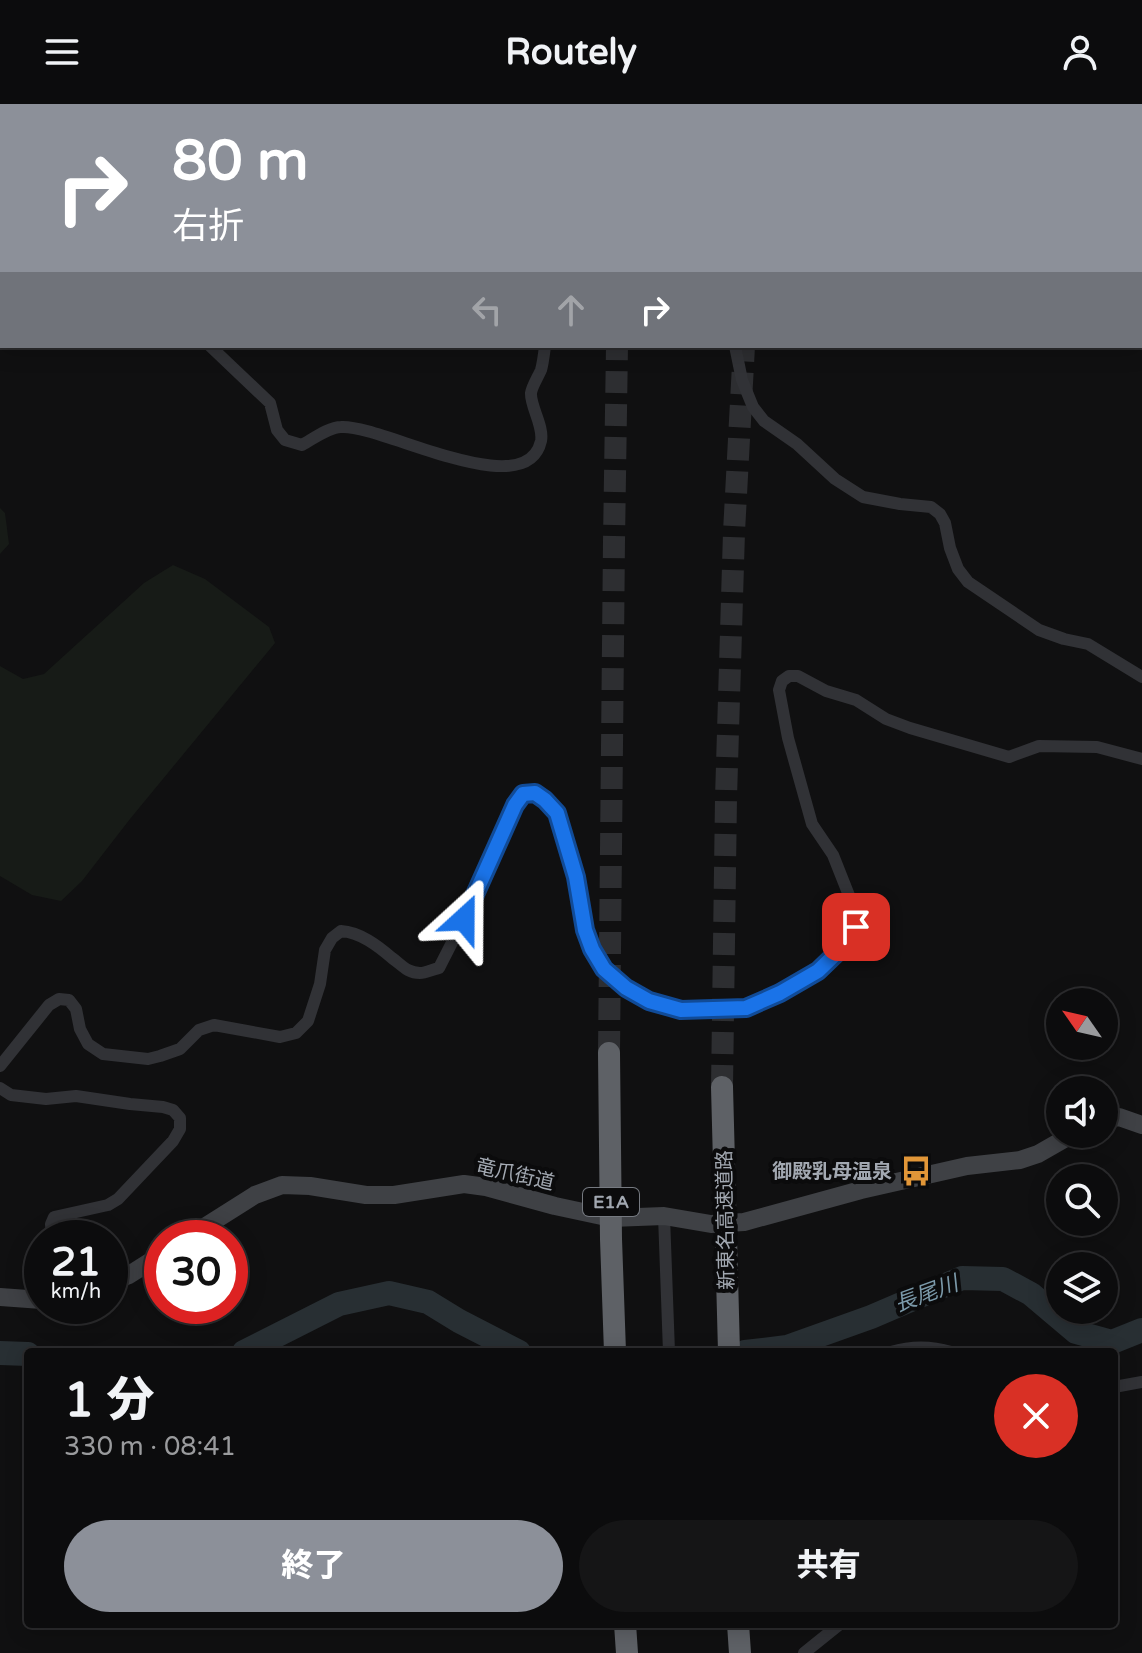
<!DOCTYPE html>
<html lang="ja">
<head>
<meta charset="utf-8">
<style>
	body { margin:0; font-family:"Varela Round","Noto Sans JP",sans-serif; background:#151516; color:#f1f3f6; height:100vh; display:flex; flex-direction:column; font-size:30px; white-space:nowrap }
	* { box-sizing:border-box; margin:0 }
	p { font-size:26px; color:#9a9b9d }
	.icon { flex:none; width:44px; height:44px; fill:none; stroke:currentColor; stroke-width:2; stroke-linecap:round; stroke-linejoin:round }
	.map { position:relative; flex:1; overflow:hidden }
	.panel { position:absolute; left:24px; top:1244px; width:1094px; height:280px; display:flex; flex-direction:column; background:#0c0c0d; border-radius:8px; box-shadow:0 4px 20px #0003,0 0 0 2px #2c2c2e }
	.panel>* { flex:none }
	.hud { position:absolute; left:0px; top:0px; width:1142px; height:244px; box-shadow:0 4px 20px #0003,0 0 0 2px #2c2c2e; background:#8c9099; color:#fff; overflow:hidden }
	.needle { width:52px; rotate:304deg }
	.tools { position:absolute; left:1046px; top:884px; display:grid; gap:16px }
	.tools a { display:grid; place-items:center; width:72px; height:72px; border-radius:50%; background:#0c0c0d; box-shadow:0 4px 20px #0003,0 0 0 2px #2c2c2e; font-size:40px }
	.speed { position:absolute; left:24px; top:1116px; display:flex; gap:16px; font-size:40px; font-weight:700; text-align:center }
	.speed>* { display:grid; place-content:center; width:104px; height:104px; border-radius:50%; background:#0c0c0d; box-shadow:0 4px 20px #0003,0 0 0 2px #2c2c2e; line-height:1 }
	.speed small { font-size:20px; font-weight:400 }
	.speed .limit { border:12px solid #d22; background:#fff; color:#111 }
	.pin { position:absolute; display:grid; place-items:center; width:68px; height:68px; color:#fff; margin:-34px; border-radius:16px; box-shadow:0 4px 12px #0006 }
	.me { position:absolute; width:88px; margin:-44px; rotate:24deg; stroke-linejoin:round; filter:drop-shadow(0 0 6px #0008) }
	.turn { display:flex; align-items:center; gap:28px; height:168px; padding:0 40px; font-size:36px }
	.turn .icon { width:104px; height:104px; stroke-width:2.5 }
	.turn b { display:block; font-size:56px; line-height:68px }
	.lanes { display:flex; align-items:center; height:76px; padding:0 40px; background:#0003; justify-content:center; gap:40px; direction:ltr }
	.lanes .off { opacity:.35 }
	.round { display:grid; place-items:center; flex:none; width:84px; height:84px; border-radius:42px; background:#151516 }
	.summary { display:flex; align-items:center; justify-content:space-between; height:136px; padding:0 40px }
	h1 { font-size:48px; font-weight:800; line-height:60px }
	.button { display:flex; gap:16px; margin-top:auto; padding:16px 40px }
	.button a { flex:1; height:92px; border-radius:48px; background:#8c9099; color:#fff; font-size:32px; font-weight:800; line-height:92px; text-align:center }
	.button a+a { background:#151516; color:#f1f3f6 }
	header { display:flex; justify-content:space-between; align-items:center; height:104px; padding:0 40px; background:#0c0c0d; font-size:36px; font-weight:800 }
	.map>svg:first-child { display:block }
	.green { fill:#171b17 }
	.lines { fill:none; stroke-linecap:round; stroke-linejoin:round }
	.river { stroke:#282f33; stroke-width:24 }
	.motorway-tunnel { stroke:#2d2e31; stroke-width:22; stroke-dasharray:22 11; stroke-linecap:butt }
	.minor { stroke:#313236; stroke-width:12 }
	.secondary { stroke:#3f4145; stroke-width:18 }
	.motorway { stroke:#5e6166; stroke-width:22 }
	.motorway-bridge { stroke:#5e6166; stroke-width:22 }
	.route-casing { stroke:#114b97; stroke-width:20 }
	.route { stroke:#1a73e8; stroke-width:14 }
	.labels { text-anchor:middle; stroke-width:8; stroke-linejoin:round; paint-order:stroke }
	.shield { fill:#0b0b0c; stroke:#757980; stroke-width:2 }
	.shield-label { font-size:18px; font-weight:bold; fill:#a2a8b1 }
	.poi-label { font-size:20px; font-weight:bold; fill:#a2a8b1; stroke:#0b0b0c; text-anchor:end }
	.street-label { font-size:20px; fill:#a2a8b1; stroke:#0b0b0c }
	.water-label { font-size:22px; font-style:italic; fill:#7b99a9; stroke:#0b0b0c }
</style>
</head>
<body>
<header><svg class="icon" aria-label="menu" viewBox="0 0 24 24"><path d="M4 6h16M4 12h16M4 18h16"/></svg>Routely<svg class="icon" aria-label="person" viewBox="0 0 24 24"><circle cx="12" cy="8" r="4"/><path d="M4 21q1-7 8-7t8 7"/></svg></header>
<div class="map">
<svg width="1142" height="1549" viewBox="0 0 1142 1549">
	<rect width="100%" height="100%" fill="#101011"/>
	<path class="green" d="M543,0H765V2H544Z
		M994,0H1142V33L1140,34V2H994Z
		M0,404L5,409L9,440L0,450Z
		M173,461L205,475L269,523L275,539L130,715L82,777L61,797L32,791L0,772V562L23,575L44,570L144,479Z"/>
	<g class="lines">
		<path class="river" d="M244,1248L339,1200L389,1189L428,1198L459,1217L519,1248
			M745,1248L787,1243L871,1213L962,1174L1003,1175L1031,1190L1076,1228L1112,1238L1142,1226
			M0,1249L28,1250"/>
		<path class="motorway-tunnel" d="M631,2V0
			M761,2V0
			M609,949L614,437L617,242
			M722,983L726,694L734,428L744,242"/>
		<path class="minor" d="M355,0L356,2
			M210,242L270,299L277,326L285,336L302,341C313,335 329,323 341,323C381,320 526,402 541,337C544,322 530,302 531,289C532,282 538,273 541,266C543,259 544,250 545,242
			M735,242L742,276L753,303L764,317L797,340L835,375L863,393L900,400L931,403L940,410L945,419L950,444L958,465L968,478L1039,526L1064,535L1088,540L1142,573
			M0,962L49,901L59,895L69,896L76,905L80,925L88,940L103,950L148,955L160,952L180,945L199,926L214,921L280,933L296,929L308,917L320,880L325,846L332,834L341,827C360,828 378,842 392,854C402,861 407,869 420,869C426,869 433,865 439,864L464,815L515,701L523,690L535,689L545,696L557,709L576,773L585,826L592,845L604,865L626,884L649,897L681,906L746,904L780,889L818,867L846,840L856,823L852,799L833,751L812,720L788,634L779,586L782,577L789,572H798L826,587L856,596L886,615L910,624L1009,653L1039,642L1097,643L1142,655
			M0,984L11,991L46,995L76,992L130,1000L163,1003L173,1006L180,1014V1025L173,1037L118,1095L108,1101L54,1113L51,1120L52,1134
			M664,1112L669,1248
			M891,1248C911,1242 931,1242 951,1248
			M1114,1283L1142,1278
			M804,1549L840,1520"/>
		<path class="secondary" d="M1104,1015L1119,1013L1142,1021
			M187,1134L255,1091L282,1081L310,1082L366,1091H394L464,1080L486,1083L555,1102L611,1114L664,1112L711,1120L744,1118L861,1086L967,1062L1020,1056L1038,1050L1073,1030
			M110,1178L129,1171L162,1150
			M0,1193L42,1196"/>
		<path class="motorway" d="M625,1520L627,1549
			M738,1520L740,1549"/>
		<path class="motorway-bridge" d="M609,949L611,1135L615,1248
			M722,983L729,1248"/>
	</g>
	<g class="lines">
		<g class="route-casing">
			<path id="route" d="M464,815L515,701L523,690L535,689L545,696L557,709L576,773L585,826L592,845L604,865L626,884L649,897L681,906L746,904L780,889L818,867L846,840L856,823"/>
		</g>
		<use href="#route" class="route"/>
	</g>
	<defs>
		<g id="bus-bare" transform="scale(2.4)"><path d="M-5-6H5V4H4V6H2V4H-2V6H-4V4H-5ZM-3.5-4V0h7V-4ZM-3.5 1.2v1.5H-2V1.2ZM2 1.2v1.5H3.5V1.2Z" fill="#e19638" stroke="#0b0b0c" stroke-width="2.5" paint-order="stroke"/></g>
	</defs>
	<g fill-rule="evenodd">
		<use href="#bus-bare" x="916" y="1067"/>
	</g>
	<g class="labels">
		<rect class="shield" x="583" y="1084" width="56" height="28" rx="6"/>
		<g class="shield-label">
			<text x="611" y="1104">E1A</text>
		</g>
		<g class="poi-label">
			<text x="892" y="1074">御殿乳母温泉</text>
		</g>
		<g class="street-label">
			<text transform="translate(515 1070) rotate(13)" y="7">竜爪街道</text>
			<text transform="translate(725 1116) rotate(-91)" y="7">新東名高速道路</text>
		</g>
		<g class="water-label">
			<text transform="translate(926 1189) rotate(-20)" y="8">長尾川</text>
		</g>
	</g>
</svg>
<div class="tools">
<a><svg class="needle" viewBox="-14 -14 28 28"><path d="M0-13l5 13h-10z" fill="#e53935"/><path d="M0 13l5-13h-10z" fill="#9a9b9d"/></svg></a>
<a><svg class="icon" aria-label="sound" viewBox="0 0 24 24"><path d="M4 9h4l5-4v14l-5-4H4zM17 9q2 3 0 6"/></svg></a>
<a><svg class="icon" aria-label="search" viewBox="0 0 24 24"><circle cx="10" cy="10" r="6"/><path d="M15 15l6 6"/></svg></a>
<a><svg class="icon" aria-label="layers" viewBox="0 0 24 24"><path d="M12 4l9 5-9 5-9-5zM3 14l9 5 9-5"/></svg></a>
</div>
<div class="speed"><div>21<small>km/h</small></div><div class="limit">30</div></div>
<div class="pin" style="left:856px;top:823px;background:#d93025"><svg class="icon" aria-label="arrive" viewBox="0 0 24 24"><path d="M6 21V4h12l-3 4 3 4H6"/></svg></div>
<svg class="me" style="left:464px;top:815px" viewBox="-20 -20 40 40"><path d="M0-17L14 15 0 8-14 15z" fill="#1a73e8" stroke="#fff" stroke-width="4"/></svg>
<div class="hud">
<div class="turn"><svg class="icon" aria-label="right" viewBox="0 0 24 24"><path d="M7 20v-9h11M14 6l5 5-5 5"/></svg><div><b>80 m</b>右折</div></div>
<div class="lanes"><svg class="icon off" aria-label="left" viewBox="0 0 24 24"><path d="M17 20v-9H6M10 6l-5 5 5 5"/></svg><svg class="icon off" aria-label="ahead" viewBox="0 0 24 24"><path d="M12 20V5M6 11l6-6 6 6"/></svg><svg class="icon" aria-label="right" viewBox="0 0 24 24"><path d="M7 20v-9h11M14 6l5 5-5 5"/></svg></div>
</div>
<section class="panel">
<div class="summary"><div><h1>1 分</h1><p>330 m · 08:41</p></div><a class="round" style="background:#d93025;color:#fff"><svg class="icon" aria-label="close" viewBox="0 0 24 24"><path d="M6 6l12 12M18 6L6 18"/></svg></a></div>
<div class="button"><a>終了</a><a>共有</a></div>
</section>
</div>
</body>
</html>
